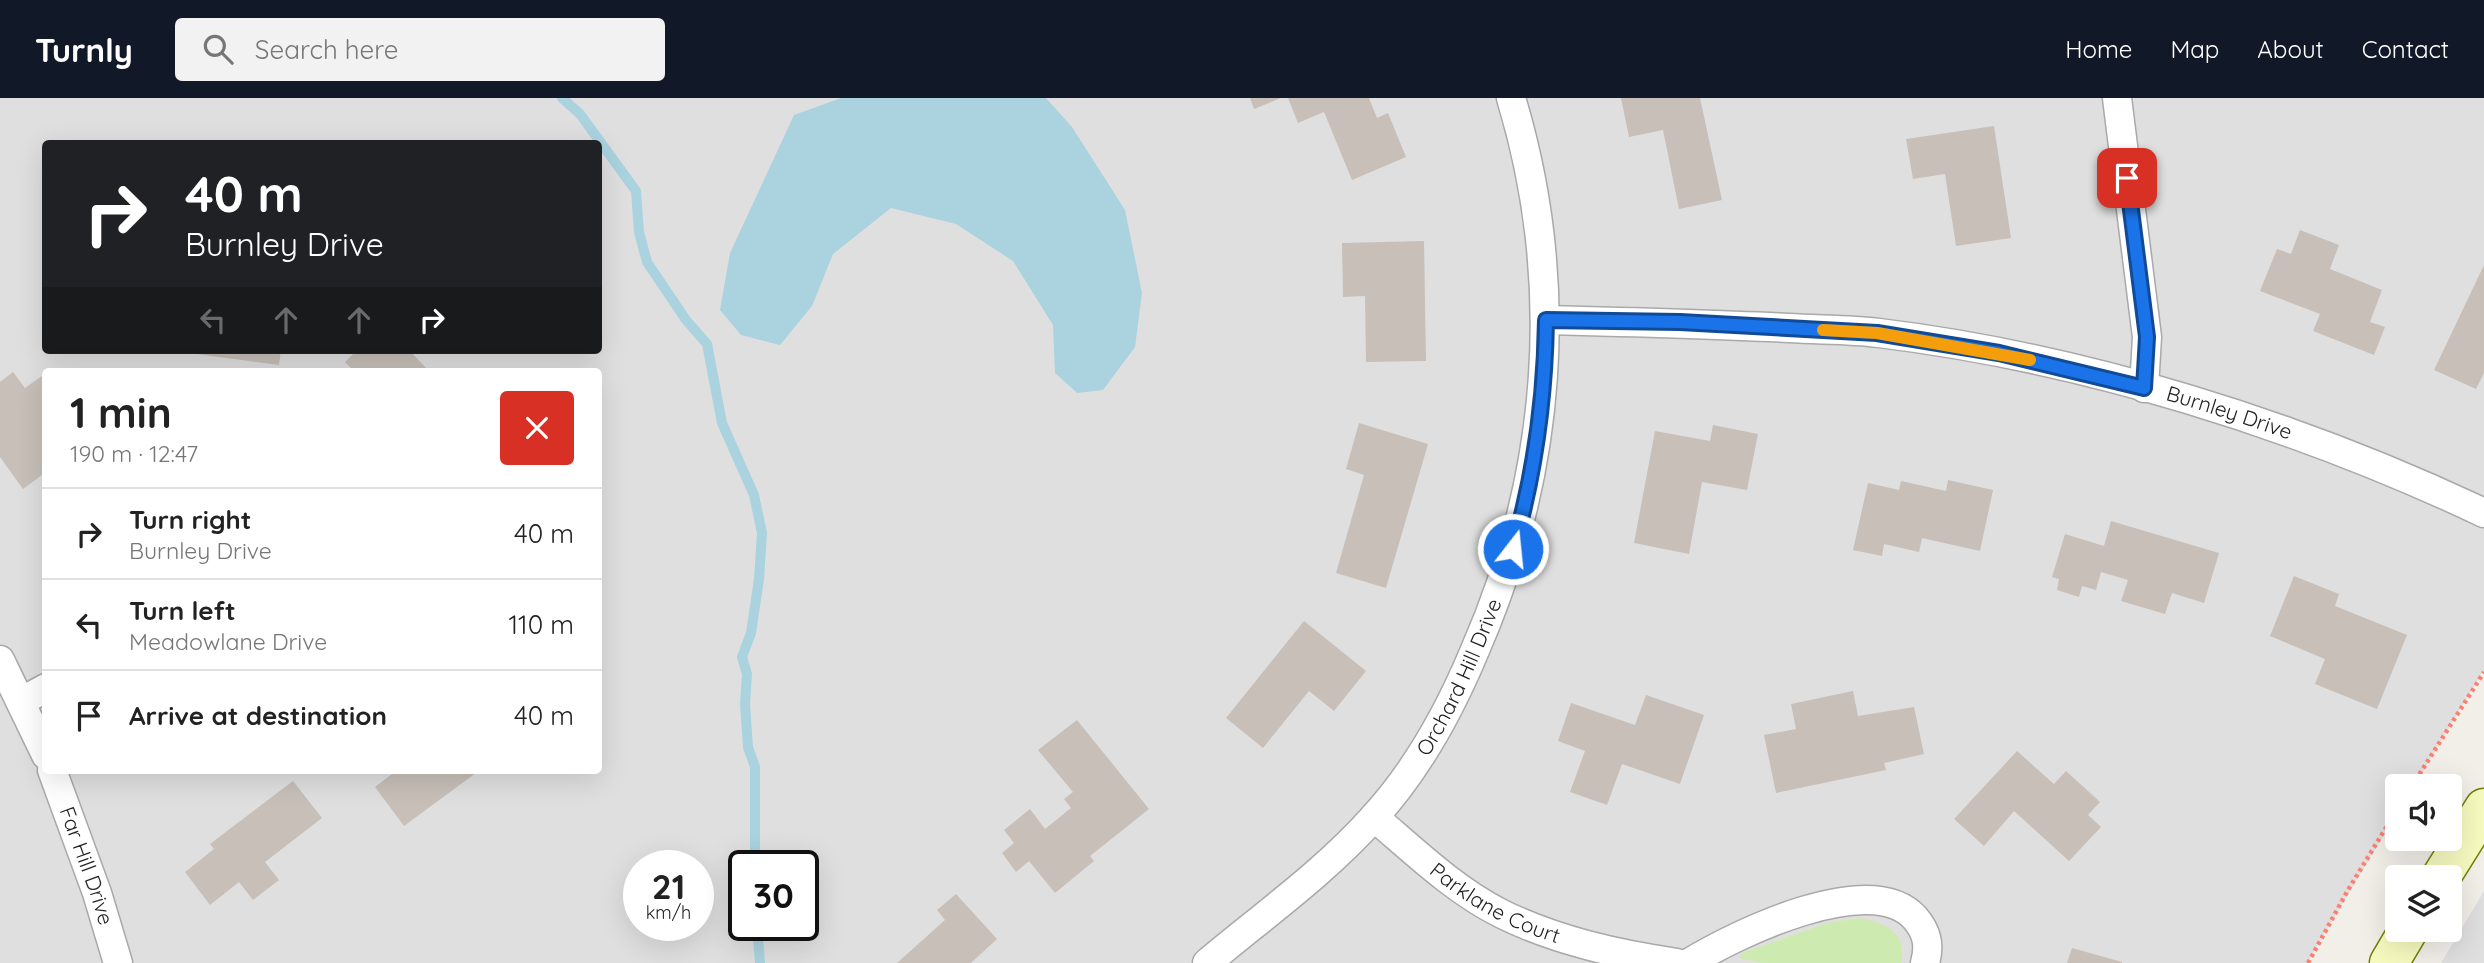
<!DOCTYPE html>
<html lang="en">
<head>
<meta charset="utf-8">
<style>
	body { margin:0; font-family:Quicksand,sans-serif; background:#f2f2f2; color:#222; height:100vh; display:flex; flex-direction:column; font-size:26px; white-space:nowrap }
	* { box-sizing:border-box; margin:0 }
	p { font-size:23px; color:#767676 }
	.icon { flex:none; width:38px; height:38px; fill:none; stroke:currentColor; stroke-width:2; stroke-linecap:round; stroke-linejoin:round }
	.map { position:relative; flex:1; overflow:hidden }
	.sheet { position:absolute; left:42px; top:270px; width:560px; height:406px; display:flex; flex-direction:column; background:#fff; border-radius:7px; box-shadow:0 7px 28px #0002 }
	.sheet>* { flex:none }
	.guide { position:absolute; left:42px; top:42px; width:560px; height:214px; border-radius:7px; box-shadow:0 7px 28px #0002; background:#202124; color:#fff; overflow:hidden }
	.controls { position:absolute; left:2385px; top:676px; display:grid; gap:14px }
	.controls a { display:grid; place-items:center; width:77px; height:77px; border-radius:7px; background:#fff; box-shadow:0 7px 28px #0002; font-size:35px }
	.speed { position:absolute; left:623px; top:752px; display:flex; gap:14px; font-size:35px; font-weight:700; text-align:center }
	.speed>* { display:grid; place-content:center; width:91px; height:91px; border-radius:50%; background:#fff; box-shadow:0 7px 28px #0002; line-height:1 }
	.speed small { font-size:18px; font-weight:400 }
	.speed .limit { border:4px solid #111; border-radius:10px; background:#fff; color:#111 }
	.pin { position:absolute; display:grid; place-items:center; width:60px; height:60px; color:#fff; margin:-30px; border-radius:14px; box-shadow:0 4px 10px #0006 }
	.me { position:absolute; width:77px; margin:-38px; rotate:16deg; stroke-linejoin:round; filter:drop-shadow(0 0 5px #0008) }
	.turn { display:flex; align-items:center; gap:24px; height:147px; padding:0 28px; font-size:32px }
	.turn .icon { width:91px; height:91px; stroke-width:2.5 }
	.turn b { display:block; font-size:49px; line-height:60px }
	.lanes { display:flex; align-items:center; height:66px; padding:0 28px; background:#0003; justify-content:center; gap:35px; direction:ltr }
	.lanes .off { opacity:.35 }
	.round { display:grid; place-items:center; flex:none; width:74px; height:74px; border-radius:7px; background:#f2f2f2 }
	.overview { display:flex; align-items:center; justify-content:space-between; height:119px; padding:0 28px }
	h1 { font-size:42px; font-weight:700; line-height:52px }
	ul { padding:0; list-style:none }
	li { display:flex; align-items:center; gap:21px; height:91px; padding:0 28px; border-top:2px solid #e0e0e0 }
	li div { flex:1 }
	li b { display:block; font-size:26px }
	li em { font-style:normal }
	header { display:flex; align-items:center; gap:42px; box-sizing:border-box; height:98px; padding:0 35px; background:#111827; color:#fff }
	header strong { font-size:33px }
	nav { display:flex; gap:38px; margin-inline-start:auto; font-size:24px }
	.search { width:490px; height:63px; background:#f2f2f2; display:flex; align-items:center; gap:18px; box-sizing:border-box; padding:0 24px; border-radius:7px; color:#767676; font-size:26px }
	.map>svg:first-child { display:block }
	.residential { fill:#e0dfdf; fill-rule:evenodd }
	.grass { fill:#cdebb0 }
	.water { fill:#aad3df }
	.lines { fill:none; stroke-linecap:round; stroke-linejoin:round }
	.stream { stroke:#aad3df; stroke-width:10 }
	.building { fill:#c7bfb8 }
	.street-casing { stroke:#a9a9a9; stroke-width:31 }
	.secondary-casing { stroke:#707d05; stroke-width:41 }
	.path { stroke:#fa8072; stroke-width:4.5; stroke-dasharray:3.5 3.5; stroke-linecap:butt }
	.street { stroke:#fff; stroke-width:28 }
	.secondary { stroke:#f7fabf; stroke-width:38 }
	.route-casing { stroke:#114b97; stroke-width:18 }
	.route { stroke:#1a73e8; stroke-width:12 }
	.slow { stroke:#f59e0b; stroke-width:12 }
	.labels { text-anchor:middle; stroke-width:7; stroke-linejoin:round; paint-order:stroke }
	.street-label { font-size:21px; fill:#222; stroke:#fff }
</style>
</head>
<body>
<header>
<strong>Turnly</strong>
<div class="search"><svg class="icon" aria-label="search" viewBox="0 0 24 24"><circle cx="10" cy="10" r="6"/><path d="M15 15l6 6"/></svg>Search here</div>
<nav><a>Home</a><a>Map</a><a>About</a><a>Contact</a></nav>
</header>
<div class="map">
<svg width="2484" height="865" viewBox="0 0 2484 865">
	<rect width="100%" height="100%" fill="#f2efe9"/>
	<path class="residential" d="M0,0H2484V572L2414,688H2398L2397,715L2307,865H0ZM46,46H598V252H46ZM46,273H598V672H46ZM639,768H698V828H639ZM744,768H803V828H744Z
		M2484,793V865H2441Z"/>
	<path class="grass" d="M1858,820C1883,823 1909,835 1901,865H1761L1739,860L1742,855L1827,825Z"/>
	<path class="water" d="M841,0H1046L1072,29L1125,112L1142,195L1135,249L1103,292L1077,295L1055,275L1053,227L1013,163L956,126L891,110L833,156L812,208L780,247L741,237L720,212L730,155L794,17Z"/>
	<g class="lines">
		<path class="stream" d="M562,0L580,16L636,93L639,134L647,164L686,222L707,246L722,325L754,397L762,435L759,481L751,535L742,559L747,576L745,606L748,649L755,669V768
			M757,828L760,865"/>
	</g>
	<path class="building" d="M1250,0H1281L1254,11Z
		M1288,0H1369L1377,20L1388,15L1406,59L1352,82L1324,14L1298,25Z
		M1621,0H1700L1722,102L1679,111L1663,32L1629,39Z
		M1994,28L2011,140L1956,148L1945,76L1913,81L1906,41Z
		M2300,132L2339,147L2330,171L2382,192L2370,224L2385,229L2374,257L2313,233L2320,216L2260,193L2277,151L2291,156Z
		M1424,143L1426,263L1366,264L1365,198L1343,199L1342,145Z
		M2484,167V275L2476,291L2434,272Z
		M167,252H281L279,267Z
		M357,252H409L429,273H354L345,264Z
		M13,274L25,290L46,275V374L23,391L0,359V284Z
		M1359,325L1428,346L1386,490L1336,475L1364,377L1346,371Z
		M1713,327L1758,336L1747,392L1702,384L1689,456L1634,445L1655,333L1710,343Z
		M1948,382L1993,392L1980,453L1922,440L1919,454L1884,446L1882,458L1853,452L1868,385L1899,392L1901,383L1946,393Z
		M2111,423L2219,455L2204,505L2172,495L2165,516L2121,503L2128,482L2101,474L2096,492L2082,488L2079,499L2057,492L2059,481L2052,479L2065,436L2104,448Z
		M2294,478L2339,496L2335,508L2407,537L2377,611L2315,586L2325,561L2270,538Z
		M1304,523L1366,573L1334,613L1309,593L1263,650L1226,620Z
		M1853,593L1858,618L1914,609L1924,656L1884,665L1886,672L1776,695L1764,637L1796,631L1791,606Z
		M1646,597L1704,617L1680,686L1622,666L1607,707L1570,694L1585,653L1558,643L1571,605L1635,627Z
		M1077,622L1149,711L1090,758L1094,763L1055,795L1029,763L1016,774L1002,755L1014,745L1004,732L1030,711L1045,731L1071,710L1064,701L1073,694L1038,652Z
		M2017,653L2054,686L2066,673L2100,704L2088,717L2101,729L2069,763L2014,713L1984,748L1954,721Z
		M397,672H480L404,728L375,689Z
		M293,683L322,720L265,764L279,782L253,802L239,784L210,807L185,774L214,751L210,746Z
		M956,796L997,841L971,865H897L945,822L937,812Z
		M2072,850L2122,864V865H2067Z"/>
	<g class="lines">
		<g class="street-casing">
			<g id="street">
				<path d="M2117,0L2147,239L2144,290"/>
				<path id="s1" d="M1546,222C1627,224 1708,226 1789,230C1819,232 1849,231 1879,235C2084,260 2298,327 2484,415"/>
				<path d="M0,562L46,657"/>
				<path d="M22,603L46,590"/>
				<path id="s2" d="M52,672L97,795L118,865"/>
				<path id="s3" d="M1374,719C1414,753 1454,792 1502,816C1557,843 1617,856 1677,865"/>
				<path id="s4" d="M1207,865C1263,818 1325,774 1374,719C1418,671 1450,612 1475,552C1552,376 1567,185 1511,0"/>
				<path d="M1689,865C1734,837 1871,770 1915,820C1927,834 1930,847 1925,865"/>
			</g>
		</g>
		<g class="secondary-casing">
			<path id="secondary" d="M2441,779L2484,710
				M2389,865L2409,831"/>
		</g>
		<path class="path" d="M2412,688L2484,574
			M2308,865L2348,792L2398,710"/>
		<use href="#street" class="street"/>
		<use href="#secondary" class="secondary"/>
	</g>
	<g class="lines">
		<g class="route-casing">
			<path id="route" d="M1513,451C1535,375 1545,301 1546,222L1680,224L1877,235L1999,255L2144,290L2147,239L2127,80"/>
		</g>
		<use href="#route" class="route"/>
		<path class="slow" d="M1823,232L1877,235L2030,262"/>
	</g>
	<g class="labels">
		<g class="street-label">
			<text dy="7" stroke="none"><textPath href="#s1" startOffset="693">Burnley Drive</textPath></text>
			<text dy="7" stroke="none"><textPath href="#s4" startOffset="387">Orchard Hill Drive</textPath></text>
			<text dy="7" stroke="none"><textPath href="#s2" startOffset="102">Far Hill Drive</textPath></text>
			<text dy="7" stroke="none"><textPath href="#s3" startOffset="150">Parklane Court</textPath></text>
		</g>
	</g>
</svg>
<div class="controls">
<a><svg class="icon" aria-label="sound" viewBox="0 0 24 24"><path d="M4 9h4l5-4v14l-5-4H4zM17 9q2 3 0 6"/></svg></a>
<a><svg class="icon" aria-label="layers" viewBox="0 0 24 24"><path d="M12 4l9 5-9 5-9-5zM3 14l9 5 9-5"/></svg></a>
</div>
<div class="speed"><div>21<small>km/h</small></div><div class="limit">30</div></div>
<div class="pin" style="left:2127px;top:80px;background:#d93025"><svg class="icon" aria-label="arrive" viewBox="0 0 24 24"><path d="M6 21V4h12l-3 4 3 4H6"/></svg></div>
<svg class="me" style="left:1513px;top:451px" viewBox="-20 -20 40 40"><circle r="17" fill="#1a73e8" stroke="#fff" stroke-width="3"/><path d="M0-11L8 9 0 5-8 9z" fill="#fff"/></svg>
<div class="guide">
<div class="turn"><svg class="icon" aria-label="right" viewBox="0 0 24 24"><path d="M7 20v-9h11M14 6l5 5-5 5"/></svg><div><b>40 m</b>Burnley Drive</div></div>
<div class="lanes"><svg class="icon off" aria-label="left" viewBox="0 0 24 24"><path d="M17 20v-9H6M10 6l-5 5 5 5"/></svg><svg class="icon off" aria-label="ahead" viewBox="0 0 24 24"><path d="M12 20V5M6 11l6-6 6 6"/></svg><svg class="icon off" aria-label="ahead" viewBox="0 0 24 24"><path d="M12 20V5M6 11l6-6 6 6"/></svg><svg class="icon" aria-label="right" viewBox="0 0 24 24"><path d="M7 20v-9h11M14 6l5 5-5 5"/></svg></div>
</div>
<section class="sheet">
<div class="overview"><div><h1>1 min</h1><p>190 m · 12:47</p></div><a class="round" style="background:#d93025;color:#fff"><svg class="icon" aria-label="close" viewBox="0 0 24 24"><path d="M6 6l12 12M18 6L6 18"/></svg></a></div>
<ul>
<li><svg class="icon" aria-label="right" viewBox="0 0 24 24"><path d="M7 20v-9h11M14 6l5 5-5 5"/></svg><div><b>Turn right</b><p>Burnley Drive</p></div><em>40 m</em></li>
<li><svg class="icon" aria-label="left" viewBox="0 0 24 24"><path d="M17 20v-9H6M10 6l-5 5 5 5"/></svg><div><b>Turn left</b><p>Meadowlane Drive</p></div><em>110 m</em></li>
<li><svg class="icon" aria-label="arrive" viewBox="0 0 24 24"><path d="M6 21V4h12l-3 4 3 4H6"/></svg><div><b>Arrive at destination</b></div><em>40 m</em></li>
</ul>
</section>
</div>
</body>
</html>
